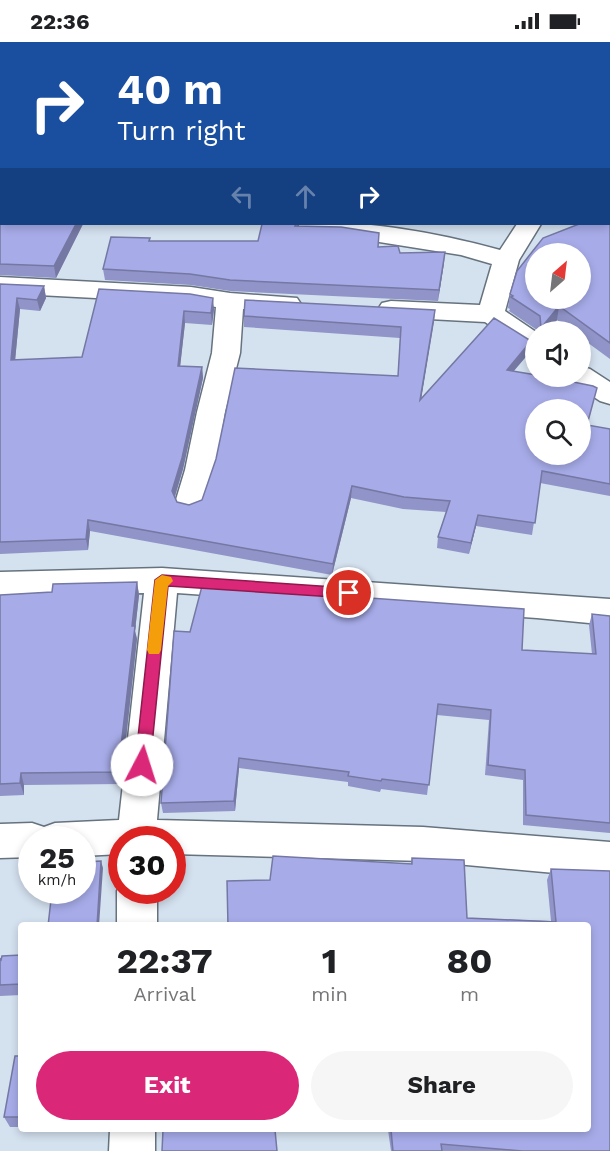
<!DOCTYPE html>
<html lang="en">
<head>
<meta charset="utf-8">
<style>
	body { margin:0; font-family:"Work Sans",sans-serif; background:#f6f6f6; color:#202124; height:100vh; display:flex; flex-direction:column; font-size:22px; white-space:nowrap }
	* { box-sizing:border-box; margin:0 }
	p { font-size:20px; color:#757577 }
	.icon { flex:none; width:33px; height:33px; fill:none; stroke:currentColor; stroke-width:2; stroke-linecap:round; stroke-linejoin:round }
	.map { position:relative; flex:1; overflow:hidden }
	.side { position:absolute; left:18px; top:880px; width:573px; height:210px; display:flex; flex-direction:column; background:#fff; border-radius:6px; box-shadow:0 3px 9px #0003 }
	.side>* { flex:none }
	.banner { position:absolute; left:0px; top:0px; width:610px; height:183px; box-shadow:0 3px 9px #0003; background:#1a4fa0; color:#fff; overflow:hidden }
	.needle { width:39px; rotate:28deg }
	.buttons { position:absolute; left:525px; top:201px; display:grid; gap:12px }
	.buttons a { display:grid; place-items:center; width:66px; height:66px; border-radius:50%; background:#fff; box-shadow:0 3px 9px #0003; font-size:30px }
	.speed { position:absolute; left:18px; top:784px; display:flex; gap:12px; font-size:30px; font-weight:700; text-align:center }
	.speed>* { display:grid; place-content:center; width:78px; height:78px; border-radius:50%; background:#fff; box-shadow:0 3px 9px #0003; line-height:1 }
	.speed small { font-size:15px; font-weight:400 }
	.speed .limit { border:9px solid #d22; background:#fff; color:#111 }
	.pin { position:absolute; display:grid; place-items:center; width:51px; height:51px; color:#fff; margin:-26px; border:3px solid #fff; border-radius:50%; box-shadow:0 2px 6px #0007 }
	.me { position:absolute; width:66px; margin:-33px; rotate:5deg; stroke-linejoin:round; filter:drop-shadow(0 0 4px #0008) }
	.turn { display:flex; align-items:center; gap:21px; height:126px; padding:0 18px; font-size:27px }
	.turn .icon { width:78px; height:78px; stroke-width:2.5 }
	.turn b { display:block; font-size:42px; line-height:51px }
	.lanes { display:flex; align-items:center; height:57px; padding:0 18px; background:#0003; justify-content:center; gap:30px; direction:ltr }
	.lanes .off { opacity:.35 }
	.eta { display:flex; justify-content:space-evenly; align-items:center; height:102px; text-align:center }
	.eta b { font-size:36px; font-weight:700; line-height:42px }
	.button { display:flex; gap:12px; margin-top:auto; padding:12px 18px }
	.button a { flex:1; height:69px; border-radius:36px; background:#db2777; color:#fff; font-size:24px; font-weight:700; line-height:69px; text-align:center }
	.button a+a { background:#f6f6f6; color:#202124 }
	.status { display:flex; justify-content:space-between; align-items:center; height:42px; padding:0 30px; background:#fff; direction:ltr }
	.status svg { height:16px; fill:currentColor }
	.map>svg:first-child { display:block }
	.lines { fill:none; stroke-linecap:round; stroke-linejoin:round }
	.street-casing { stroke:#66727e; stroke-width:3 }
	.street { fill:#fff; fill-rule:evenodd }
	.wall { fill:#9094c8 }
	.shaded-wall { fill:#7578a3 }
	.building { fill:#a7ace9; stroke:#7578a3; stroke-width:1.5; fill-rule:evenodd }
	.route { fill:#db2777; stroke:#8e194d; stroke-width:1.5 }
	.slow { fill:#f59e0b }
</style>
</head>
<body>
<div class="status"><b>22:36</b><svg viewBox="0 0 49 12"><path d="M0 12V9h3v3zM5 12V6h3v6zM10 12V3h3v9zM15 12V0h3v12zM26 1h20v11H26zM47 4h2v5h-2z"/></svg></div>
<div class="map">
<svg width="610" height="1109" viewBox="0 0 610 1109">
	<rect width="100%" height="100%" fill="#d4e1ef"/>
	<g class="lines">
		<g class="street-casing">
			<path id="street" d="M96,0H117L95,2Z
				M375,0H397L398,2H376Z
				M2,128V144H0V129Z
				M298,182C355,175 444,192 500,208L517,182H541L519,218L505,269L536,290V310L526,308L485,280L391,275L382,273L378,267L382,261L391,259L480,263L492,222L461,213L310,189L301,187Z
				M0,235L191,245L230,251L297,256L301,262L297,268L288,270L243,267L240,311L225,370L215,428L201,469L190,472L179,469L175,461L185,428L197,370L212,311L216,265L191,261L0,251Z
				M580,324L590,327L610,340V362L600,359L570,339L567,334H580Z
				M162,526L610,557V583L537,576L177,551L157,778L423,785L610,800V836L423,819L172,812V798H122V812L82,814V798H32V815L0,816V782L32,781L44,785L55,781L119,778L144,551L0,554V530Z
				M122,839V849H157V884H117V849Z
				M110,1088H155V1109H109Z"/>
		</g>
		<use href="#street" class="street"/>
	</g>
	<path class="wall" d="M0,0H81L80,2H2V89H0Z
		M556,0H610V83H609V2H559Z
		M0,150L2,182H83L56,236L0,233Z
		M610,169V317L580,295V290H572L557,278L547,290H537V288L509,269L510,267L508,266L510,252Z
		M262,182H297V184L400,211L444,221L438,259L230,249L191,243L105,238L103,227L150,199H258Z
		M0,242L44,244L46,256L40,269L20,267L15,318L82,315L99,247L214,267L212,283L185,281L180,324L202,325L203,336L183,427L175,455L177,460L189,463L202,458L398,334L400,296L244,285V274L435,268L421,357L529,311L514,329L594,358L587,383L610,387V454L540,441L532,493L476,484L469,512L437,506L438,495L446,470L403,467L351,456L332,533L90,489L88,508L0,512Z
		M137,540L139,553L135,589L137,597L121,742L24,743V753L0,754V553L52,550Z
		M592,572L610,574V791L523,783V738L485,733L489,678L437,673L427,753L381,747L380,750L348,744V740L239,726L235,769L163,771L161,761L174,589L592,612L589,583Z
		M273,814L411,822L412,816L464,818L467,876L551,879L547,838L551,827L610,829V1109H391L388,1088H588V884H228L227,839L270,838Z
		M21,913V953L0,954V917Z
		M21,1014V1085H10L4,1075Z"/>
	<path class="shaded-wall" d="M72,0H81L80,2H71Z
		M76,182H83L56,236L54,224Z
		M445,210L444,221L438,259L439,248Z
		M44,244L46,256L40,269L37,258Z
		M17,256L20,267L14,330L11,318Z
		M213,256L214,267L212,283L211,271Z
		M559,264L557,278L547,290H540L541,286Z
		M435,268L434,280L419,370L420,358Z
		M184,269L185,281L179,335L178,324Z
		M531,299L529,311L505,339L507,328Z
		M202,325L203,336L183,427L173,460L172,449Z
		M352,444L351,456L332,533L333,522Z
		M478,473L476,484L469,512L471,501Z
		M88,478L90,489L88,508L86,497Z
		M137,540L139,553L135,589L137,597L121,742L118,730Z
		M239,716V726L235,769L234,759Z
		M21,731L24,743V753L20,741Z
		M101,819L103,826L99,884H97Z"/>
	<path class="building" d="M0,0H72L71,2H2V79H0Z
		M581,0H610V69L609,68V2H584Z
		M1,144L2,182H76L54,224L0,222V150Z
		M610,169V301L559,264L541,286L540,274L511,255L513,254L510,252L517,229L543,196L579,182H609V170ZM536,212H580V256H536Z
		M262,182H296L295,184L341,185L379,191L378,205L398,204L400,211L445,210L439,248L230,238L190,232L103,227L111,195L150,196L149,199H258Z
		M0,242L44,244L37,258L17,256L11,318L82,315L99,247L190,252L213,256L211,271L184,269L178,324L202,325L182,416L172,449L177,460L189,463L202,458L216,417L235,326L398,334L401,285L244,274L245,258L435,268L420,358L494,276L531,299L507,328L536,333V334H544L593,344L597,346L587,383L610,387V442L542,429L535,481L478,473L471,501L438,495L450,459L404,455L352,444L333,522L88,478L86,497L0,500ZM536,368H580V412H536Z
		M137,540L132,584H135L118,730L21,731L20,741L0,742V553L52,550L53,542Z
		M202,544L524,567L522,608L596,612L592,572L610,574V781L526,773L525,728L488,723L491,668L438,662L429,743L382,737L381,739L348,734L349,730L239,716L234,759L161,761L174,589L190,590Z
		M273,814L412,822V816L464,818L467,876L556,880L551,827L610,829V1109H522L441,1102L442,1109H393L391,1088H588V884H228L227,839L270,838Z
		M101,819L97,884H48L52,849H82V820Z
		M21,913V942L0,943V917L1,918L2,914Z
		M15,1014H21V1075H4Z
		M163,1088H275L277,1109H162Z"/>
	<path class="route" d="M162,533L349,546L356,551L349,556L168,544L150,723L148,727L142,729L137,727L135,723L155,538Z"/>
	<path class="slow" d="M162,533L171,535L173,539L168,544L161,608L159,612H149L147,608L155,538Z"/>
</svg>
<div class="buttons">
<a><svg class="needle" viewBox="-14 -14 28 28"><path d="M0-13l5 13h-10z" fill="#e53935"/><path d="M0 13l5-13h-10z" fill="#757577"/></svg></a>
<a><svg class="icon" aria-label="sound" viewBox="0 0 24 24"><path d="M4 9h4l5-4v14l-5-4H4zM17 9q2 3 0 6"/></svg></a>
<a><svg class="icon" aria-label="search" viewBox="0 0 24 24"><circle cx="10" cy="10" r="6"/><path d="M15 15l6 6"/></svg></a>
</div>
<div class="speed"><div>25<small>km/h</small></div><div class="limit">30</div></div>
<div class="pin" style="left:349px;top:551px;background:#d93025"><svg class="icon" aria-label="arrive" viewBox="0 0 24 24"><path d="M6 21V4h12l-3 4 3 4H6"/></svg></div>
<svg class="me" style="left:142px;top:723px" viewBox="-20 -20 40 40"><circle r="19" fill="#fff"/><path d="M0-13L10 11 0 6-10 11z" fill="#db2777"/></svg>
<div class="banner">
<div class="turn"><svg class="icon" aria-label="right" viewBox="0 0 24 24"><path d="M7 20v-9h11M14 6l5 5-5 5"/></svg><div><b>40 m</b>Turn right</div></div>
<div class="lanes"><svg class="icon off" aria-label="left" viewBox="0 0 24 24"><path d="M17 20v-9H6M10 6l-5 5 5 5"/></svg><svg class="icon off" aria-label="ahead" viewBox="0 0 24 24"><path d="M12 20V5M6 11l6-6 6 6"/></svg><svg class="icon" aria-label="right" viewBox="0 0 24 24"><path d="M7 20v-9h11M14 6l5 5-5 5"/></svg></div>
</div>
<section class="side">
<div class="eta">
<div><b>22:37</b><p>Arrival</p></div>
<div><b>1</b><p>min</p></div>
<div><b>80</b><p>m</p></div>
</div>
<div class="button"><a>Exit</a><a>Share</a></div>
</section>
</div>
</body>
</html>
